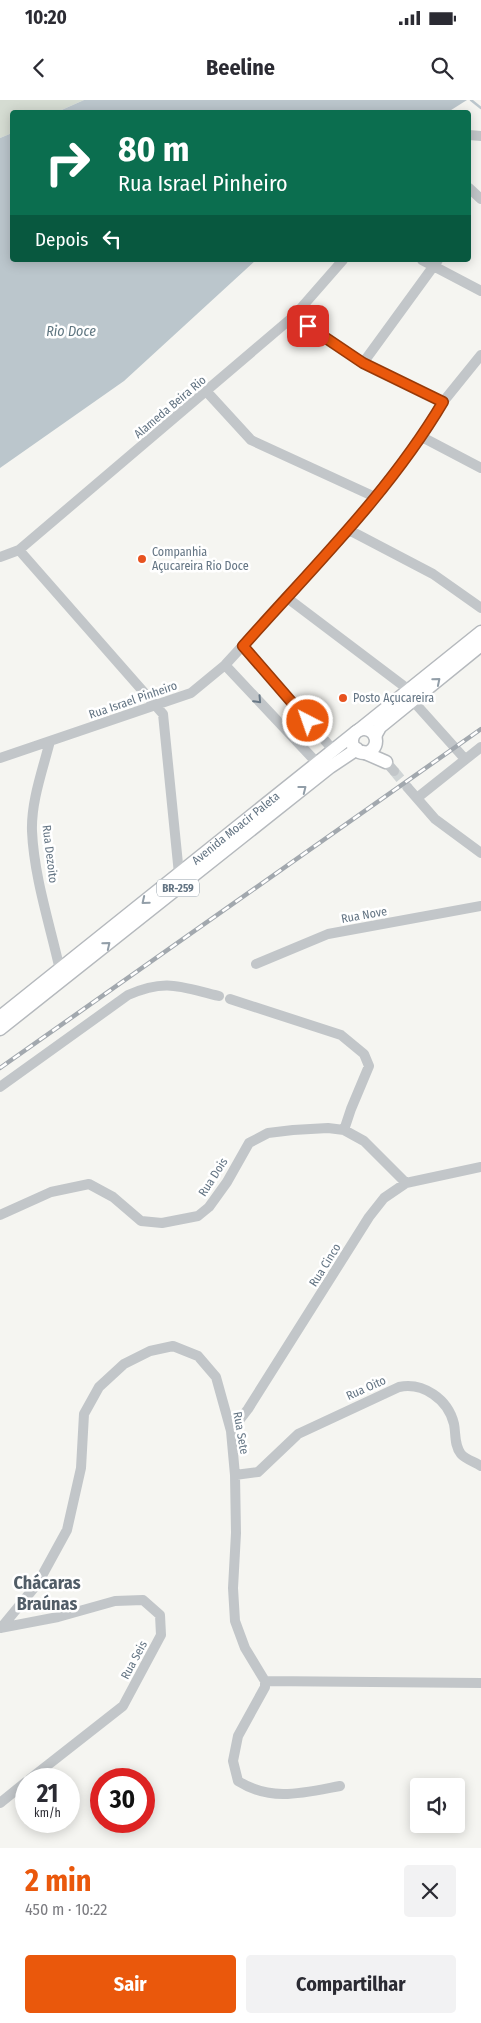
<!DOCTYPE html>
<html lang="pt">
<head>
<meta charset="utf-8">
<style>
	body { margin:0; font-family:"Fira Sans Condensed",sans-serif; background:#f2f2f3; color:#2b2b33; height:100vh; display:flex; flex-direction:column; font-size:19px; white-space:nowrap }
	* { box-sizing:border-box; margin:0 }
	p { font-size:16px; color:#7c7c81 }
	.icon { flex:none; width:28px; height:28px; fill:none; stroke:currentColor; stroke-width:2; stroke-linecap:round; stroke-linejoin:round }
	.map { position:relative; height:1748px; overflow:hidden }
	.side { display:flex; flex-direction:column; background:#fff; flex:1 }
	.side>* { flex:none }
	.hud { position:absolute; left:10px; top:10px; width:461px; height:152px; border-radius:5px; box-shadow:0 2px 12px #0003; background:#0b6e4f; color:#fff; overflow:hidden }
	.tools { position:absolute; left:410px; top:1678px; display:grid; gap:10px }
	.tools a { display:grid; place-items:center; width:55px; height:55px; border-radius:5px; background:#fff; box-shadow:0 2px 12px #0003; font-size:25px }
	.speed { position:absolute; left:15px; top:1668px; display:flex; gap:10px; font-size:25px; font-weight:700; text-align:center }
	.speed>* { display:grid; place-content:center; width:65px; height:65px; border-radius:50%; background:#fff; box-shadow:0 2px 12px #0003; line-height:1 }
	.speed small { font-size:12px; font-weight:400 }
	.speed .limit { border:8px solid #d22; background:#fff; color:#111 }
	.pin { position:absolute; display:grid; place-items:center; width:42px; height:42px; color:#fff; margin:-21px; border-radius:10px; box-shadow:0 2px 8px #0006 }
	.me { position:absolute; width:55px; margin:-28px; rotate:319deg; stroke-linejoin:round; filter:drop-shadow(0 0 4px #0008) }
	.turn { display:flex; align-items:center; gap:18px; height:105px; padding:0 25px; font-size:22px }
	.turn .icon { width:65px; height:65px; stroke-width:2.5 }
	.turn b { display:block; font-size:35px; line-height:42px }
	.then { display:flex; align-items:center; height:48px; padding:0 25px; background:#0003; gap:10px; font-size:19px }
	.round { display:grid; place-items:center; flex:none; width:52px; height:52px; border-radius:5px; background:#f2f2f3 }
	.summary { display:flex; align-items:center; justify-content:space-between; height:85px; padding:0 25px }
	h1 { font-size:30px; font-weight:700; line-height:38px; color:#ea580c }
	.cta { display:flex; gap:10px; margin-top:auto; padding:10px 25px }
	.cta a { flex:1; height:58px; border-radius:5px; background:#ea580c; color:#fff; font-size:20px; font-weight:700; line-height:58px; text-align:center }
	.cta a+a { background:#f2f2f3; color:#2b2b33 }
	.status { display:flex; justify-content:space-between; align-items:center; height:35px; padding:0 25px; background:#fff; direction:ltr }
	.status svg { height:14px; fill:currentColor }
	header { display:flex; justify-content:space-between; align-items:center; height:65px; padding:0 25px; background:#fff; font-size:22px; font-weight:700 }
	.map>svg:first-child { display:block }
	.green { fill:#d5dcd2 }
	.water { fill:#bbc6cc }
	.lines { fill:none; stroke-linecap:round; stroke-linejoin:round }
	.stream { stroke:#bbc6cc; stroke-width:2.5 }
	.minor-tunnel { stroke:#d0d5d6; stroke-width:10; stroke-dasharray:10 5; stroke-linecap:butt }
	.major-casing { stroke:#b5b9bd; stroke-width:15 }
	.minor { stroke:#c2c6c9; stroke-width:10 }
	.major { stroke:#fff; stroke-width:12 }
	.rail-casing { stroke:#a2a8ae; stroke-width:4.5 }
	.rail { stroke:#fff; stroke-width:2.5; stroke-dasharray:8; stroke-linecap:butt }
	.oneway { stroke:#929ea8 }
	.oneway2 { stroke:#687886 }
	.route-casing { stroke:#983908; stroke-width:12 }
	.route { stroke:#ea580c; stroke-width:9 }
	.poi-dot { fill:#e7521f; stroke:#fff; stroke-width:2 }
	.labels { text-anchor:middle; stroke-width:5; stroke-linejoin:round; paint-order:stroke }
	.shield { fill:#fff; stroke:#929ea8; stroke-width:1 }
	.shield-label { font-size:11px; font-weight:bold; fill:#637483 }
	.street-label { font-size:12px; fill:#637483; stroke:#fff }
	.poi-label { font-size:12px; fill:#637483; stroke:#fff; text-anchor:start }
	.water-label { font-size:14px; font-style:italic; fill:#5f7680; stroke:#fff }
	.district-label { font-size:18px; font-weight:bold; fill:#515d67; stroke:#fff }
</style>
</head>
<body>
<div class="status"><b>10:20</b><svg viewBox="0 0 49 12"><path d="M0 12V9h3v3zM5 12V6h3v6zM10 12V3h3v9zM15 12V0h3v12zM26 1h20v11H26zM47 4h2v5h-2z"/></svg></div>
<header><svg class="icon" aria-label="back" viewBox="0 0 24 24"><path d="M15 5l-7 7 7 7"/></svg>Beeline<svg class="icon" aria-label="search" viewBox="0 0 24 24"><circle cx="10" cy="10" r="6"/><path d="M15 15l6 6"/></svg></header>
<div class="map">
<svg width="481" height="1748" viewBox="0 0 481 1748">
	<rect width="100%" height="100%" fill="#f5f5f1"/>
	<path class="green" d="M0,0H84L57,12H12V33L0,38Z"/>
	<path class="water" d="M84,0H467L448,12H57Z
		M12,33V160H256L124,281L0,368V38Z"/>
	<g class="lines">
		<path class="stream" d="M471,0L481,8"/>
		<path class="minor-tunnel" d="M394,671L408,688"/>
		<g class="major-casing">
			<g id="major">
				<circle cx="364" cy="641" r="12"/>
				<path d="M359,630L481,532"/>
				<path d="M375,636L380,627L481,545"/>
				<path d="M363,652L386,662"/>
				<path id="s1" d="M0,917L356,632"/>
				<path d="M0,929L330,667L357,649"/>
			</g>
		</g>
		<path class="minor" d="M469,35L481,36
			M469,88L481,99
			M422,160L481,191
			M294,216L363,263L443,302
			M363,263L438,160
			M207,292L251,340L375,397
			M422,337L481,368
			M349,430L433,474L481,508
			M19,450L163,614L179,774
			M0,457L19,450L294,216L343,160
			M286,497L409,590
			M243,546L334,651
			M225,565L318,664
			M413,601L465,659
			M50,641C43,669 31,701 32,731C34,777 50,825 60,870
			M0,658L191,593L225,565L349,430L422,337L443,302L481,255
			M386,662L394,671
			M408,688L435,719L481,753
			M417,698L481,647
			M256,864L328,834L481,806
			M230,899L341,935L364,954L369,966L351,1009L344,1030
			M0,987L128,895C166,878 181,887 219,896
			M0,1115L51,1092L89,1084L113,1097L141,1121L162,1123L198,1116L209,1107L227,1082L249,1043L268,1033L293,1030L328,1028L344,1030L364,1041L406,1083
			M231,1331L248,1309L369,1117L384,1098L406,1083L481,1067
			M235,1375L258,1372L298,1334L399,1287C423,1282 448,1299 454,1324C456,1334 454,1345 461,1354C465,1359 475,1362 481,1366
			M0,1528L58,1517L115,1501L143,1500L160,1515L161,1535L123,1606L30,1679
			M1,1528L38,1483L67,1430L81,1368L84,1314L99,1287L124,1264L150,1251L173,1246L198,1256L216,1277L231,1331L235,1375L236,1433L233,1488L235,1521L245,1548L265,1581V1587L238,1636L233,1661L238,1681C271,1702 303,1693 340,1686
			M265,1581L481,1583
			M0,1703L26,1682"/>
		<use href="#major" class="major"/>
		<g class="rail-casing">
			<path id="rail" d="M0,968L481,629"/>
		</g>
		<use href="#rail" class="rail"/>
	</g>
	<defs><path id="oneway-chevron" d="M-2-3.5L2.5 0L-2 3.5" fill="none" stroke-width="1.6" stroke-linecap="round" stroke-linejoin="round" transform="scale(1.25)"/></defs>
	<g class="oneway">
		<use href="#oneway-chevron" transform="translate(437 581) rotate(-40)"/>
		<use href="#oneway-chevron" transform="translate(303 689) rotate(-38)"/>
		<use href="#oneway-chevron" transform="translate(145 801) rotate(141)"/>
		<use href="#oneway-chevron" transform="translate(107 845) rotate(-39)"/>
	</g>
	<use class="oneway2" href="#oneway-chevron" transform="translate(258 600) rotate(47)"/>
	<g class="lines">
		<g class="route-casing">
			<path id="route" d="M308,621L243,546C313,467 389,393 443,302L363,263L308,226"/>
		</g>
		<use href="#route" class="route"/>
	</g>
	<g class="poi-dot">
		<circle cx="142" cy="459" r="5"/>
		<circle cx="343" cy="598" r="5"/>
	</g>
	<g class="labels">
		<rect class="shield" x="157" y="779.5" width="42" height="17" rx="4"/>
		<g class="shield-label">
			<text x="178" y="792">BR-259</text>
		</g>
		<g class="street-label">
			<text transform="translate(170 307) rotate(-40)" y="4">Alameda Beira Rio</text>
			<text transform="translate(133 600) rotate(-19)" y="4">Rua Israel Pinheiro</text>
			<text dy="4" stroke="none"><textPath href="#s1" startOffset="302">Avenida Moacir Paleta</textPath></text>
			<text transform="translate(50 754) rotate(83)" y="4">Rua Dezoito</text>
			<text transform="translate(364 815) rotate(-10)" y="4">Rua Nove</text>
			<text transform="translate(213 1077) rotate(-57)" y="4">Rua Dois</text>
			<text transform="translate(325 1165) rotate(-58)" y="4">Rua Cinco</text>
			<text transform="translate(366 1288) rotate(-24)" y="4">Rua Oito</text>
			<text transform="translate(241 1333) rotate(80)" y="4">Rua Sete</text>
			<text transform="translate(134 1560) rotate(-62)" y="4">Rua Seis</text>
		</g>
		<g class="poi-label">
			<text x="152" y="456">Companhia<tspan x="152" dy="14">Açucareira Rio Doce</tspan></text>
			<text x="353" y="602">Posto Açucareira</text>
		</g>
		<g class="water-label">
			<text x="71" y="236">Rio Doce</text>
		</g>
		<g class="district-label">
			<text x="47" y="1489">Chácaras<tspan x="47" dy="21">Braúnas</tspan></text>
		</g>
	</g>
</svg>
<div class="tools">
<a><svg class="icon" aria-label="sound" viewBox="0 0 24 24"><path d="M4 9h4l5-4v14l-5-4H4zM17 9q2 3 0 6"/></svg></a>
</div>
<div class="speed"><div>21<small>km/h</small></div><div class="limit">30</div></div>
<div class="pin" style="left:308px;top:226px;background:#d93025"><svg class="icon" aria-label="arrive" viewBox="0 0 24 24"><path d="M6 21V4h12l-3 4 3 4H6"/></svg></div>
<svg class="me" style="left:308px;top:621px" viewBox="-20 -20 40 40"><circle r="17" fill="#ea580c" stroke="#fff" stroke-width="3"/><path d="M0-11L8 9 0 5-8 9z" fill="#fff"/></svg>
<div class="hud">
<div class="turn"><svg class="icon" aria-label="right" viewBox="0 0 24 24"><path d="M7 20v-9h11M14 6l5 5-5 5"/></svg><div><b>80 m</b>Rua Israel Pinheiro</div></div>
<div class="then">Depois<svg class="icon" aria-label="left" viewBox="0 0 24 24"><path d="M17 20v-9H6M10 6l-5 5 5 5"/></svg></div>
</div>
</div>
<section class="side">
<div class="summary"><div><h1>2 min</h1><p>450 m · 10:22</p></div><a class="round"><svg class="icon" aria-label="close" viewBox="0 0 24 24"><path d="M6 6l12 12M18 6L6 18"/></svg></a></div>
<div class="cta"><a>Sair</a><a>Compartilhar</a></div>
</section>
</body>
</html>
